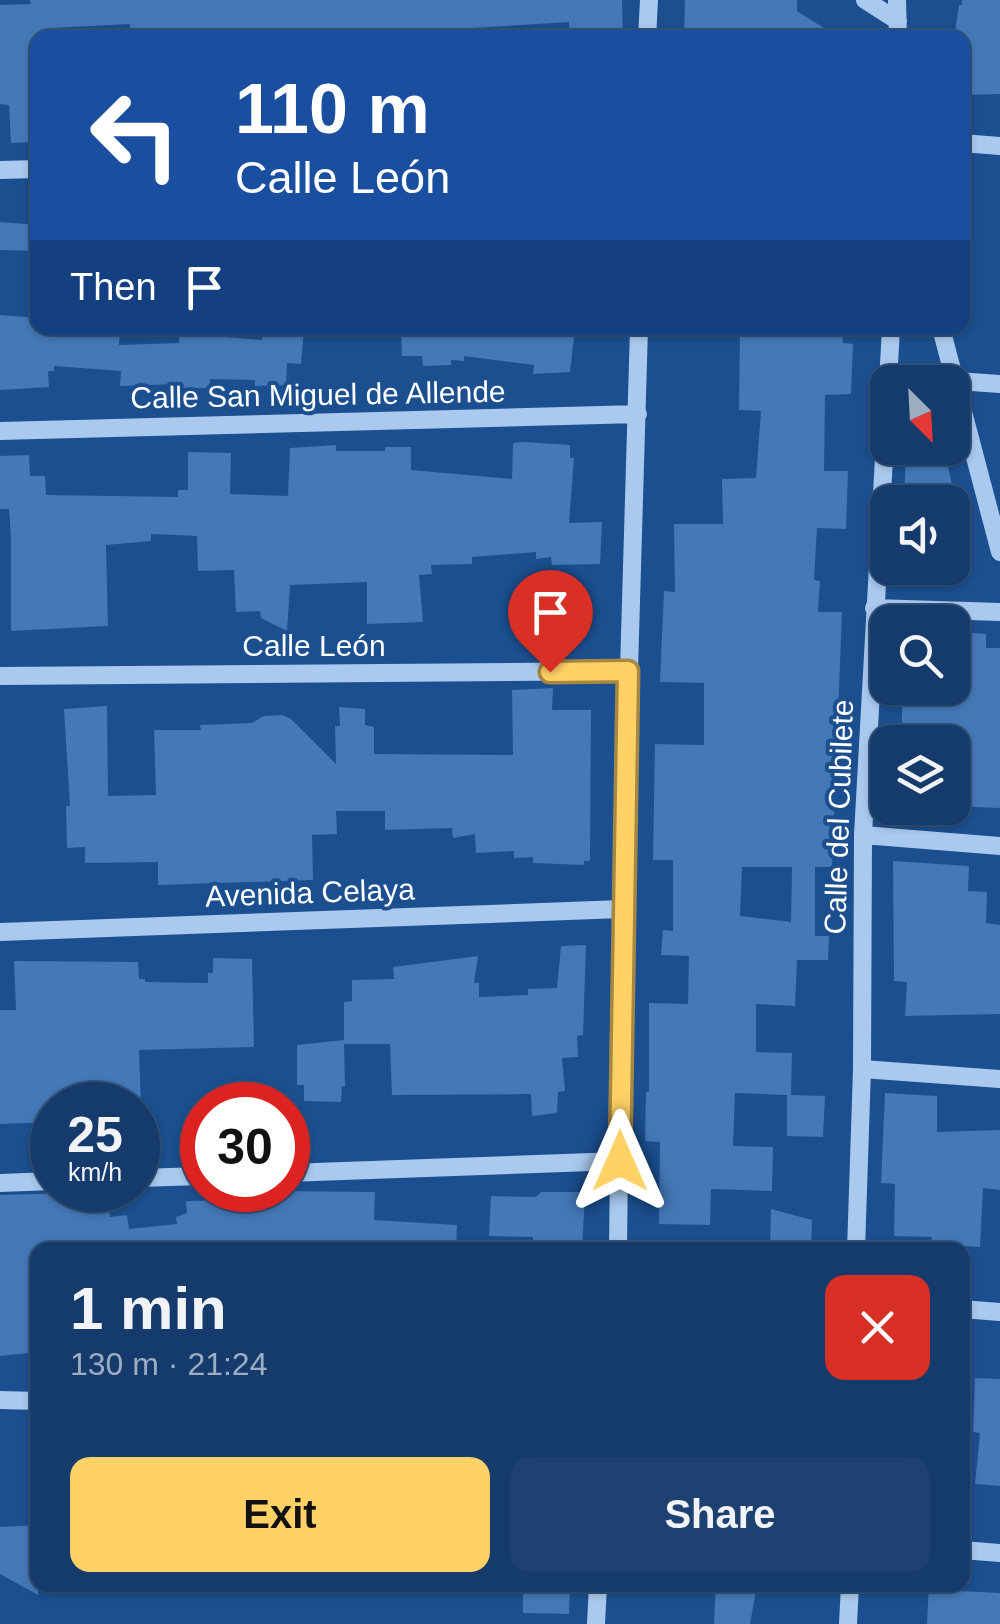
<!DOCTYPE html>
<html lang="en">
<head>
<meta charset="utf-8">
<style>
	body { margin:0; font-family:Arial,sans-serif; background:#1d4271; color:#f1f3f6; height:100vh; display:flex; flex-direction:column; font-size:38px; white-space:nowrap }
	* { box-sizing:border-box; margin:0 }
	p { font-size:32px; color:#9dadc1 }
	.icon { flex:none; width:55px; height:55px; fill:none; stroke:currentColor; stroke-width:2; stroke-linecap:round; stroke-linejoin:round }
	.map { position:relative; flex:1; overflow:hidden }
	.side { position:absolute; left:30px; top:1242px; width:940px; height:350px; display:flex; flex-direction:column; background:#143b6b; border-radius:20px; box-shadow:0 2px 8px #0004,0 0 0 2px #33557e }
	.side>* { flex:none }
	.hud { position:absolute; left:30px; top:30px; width:940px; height:305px; border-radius:20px; box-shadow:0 2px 8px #0004,0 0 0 2px #33557e; background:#1a4fa0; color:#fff; overflow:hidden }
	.needle { width:65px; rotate:156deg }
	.buttons { position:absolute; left:870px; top:365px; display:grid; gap:20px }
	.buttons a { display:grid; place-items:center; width:100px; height:100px; border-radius:20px; background:#143b6b; box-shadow:0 2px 8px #0004,0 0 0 2px #33557e; font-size:50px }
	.speed { position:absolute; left:30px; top:1082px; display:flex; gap:20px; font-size:50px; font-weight:700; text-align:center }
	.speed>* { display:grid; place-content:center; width:130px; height:130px; border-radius:50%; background:#143b6b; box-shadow:0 2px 8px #0004,0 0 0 2px #33557e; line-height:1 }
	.speed small { font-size:25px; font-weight:400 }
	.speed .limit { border:15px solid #d22; background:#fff; color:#111 }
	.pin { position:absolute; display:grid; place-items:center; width:85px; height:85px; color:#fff; margin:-102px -42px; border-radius:50% 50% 50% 0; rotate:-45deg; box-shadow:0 0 10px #0007 }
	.pin .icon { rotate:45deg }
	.me { position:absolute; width:110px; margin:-55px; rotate:0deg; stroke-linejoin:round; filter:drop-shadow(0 0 8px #0008) }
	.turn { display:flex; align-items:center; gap:35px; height:210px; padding:0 40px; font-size:45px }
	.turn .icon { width:130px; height:130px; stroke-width:2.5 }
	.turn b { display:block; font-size:70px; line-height:85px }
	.then { display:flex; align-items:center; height:95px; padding:0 40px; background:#0003; gap:20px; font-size:38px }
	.round { display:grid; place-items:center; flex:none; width:105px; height:105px; border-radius:20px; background:#1d4271 }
	.head { display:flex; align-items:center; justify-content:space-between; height:170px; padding:0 40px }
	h1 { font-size:60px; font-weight:700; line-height:75px }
	.primary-button { display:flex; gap:20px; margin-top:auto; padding:20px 40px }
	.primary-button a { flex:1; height:115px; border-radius:20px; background:#ffd166; color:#111; font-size:40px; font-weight:700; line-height:115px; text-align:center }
	.primary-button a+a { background:#1d4271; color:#f1f3f6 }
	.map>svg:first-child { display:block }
	.building { fill:#4478b7; fill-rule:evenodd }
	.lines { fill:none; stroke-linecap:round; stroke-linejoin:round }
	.minor { stroke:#a9c9ee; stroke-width:18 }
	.route-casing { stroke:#a68842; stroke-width:25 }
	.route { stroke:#ffd166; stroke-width:18 }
	.labels { text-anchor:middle; stroke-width:8; stroke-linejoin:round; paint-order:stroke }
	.street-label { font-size:30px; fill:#fff; stroke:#1b4f8f }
</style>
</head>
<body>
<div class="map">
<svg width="1000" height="1624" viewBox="0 0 1000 1624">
	<rect width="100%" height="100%" fill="#1b4f8f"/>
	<path class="building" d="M30,0H622L623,38H569V22L312,38H130V24L52,28V38H38V142L11,143L9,105L0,104V5L31,4Z
		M685,0H797V11L840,38H684Z
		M962,0H1000V94L962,95V38H954L959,5H962Z
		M0,222L38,225V251L0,250Z
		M0,315L38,318V328H120L119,345L179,343L180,328H213L212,336L262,340L263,328H304L301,364L287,363L286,385L255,386V380L210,379L209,388H177V384L120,386L121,371L54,366V371H48L49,387L0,390Z
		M401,328H575L570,372L533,374L534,365L464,356V361L451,360V365L423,366L422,356H402Z
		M740,328L842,331L843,343L853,344L851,394L825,395L824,471H848L846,529L817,528L814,580L820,581L818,612H842L832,867H815V936H829L828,960H797L795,1006L756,1004V1052L792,1053L791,1095L825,1096L823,1137L787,1136V1095L735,1093L733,1146L773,1147L772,1191L711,1189L710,1225L659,1224L660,1142L645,1141L646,1092H649V1003L688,1004L689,956L661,955L663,930L673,931V860H653L655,744L704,745V683L660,682L664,591L675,592L674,524H723L722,479L756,478L761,411L739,410ZM742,867H792L791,922L740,916Z
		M524,442L570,445V458H574L569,523L602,522L600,564L552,565L551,557L536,559V552L472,557V564L431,565L432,574L419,575L423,622L367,624V582L290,585L287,631L261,618L260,611L236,612L234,570L198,571L197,536L151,534V541L106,545L108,626L11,631V539L9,509H0V456L29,455L30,476H45L46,495L178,497V490H188V452L231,453L230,494L288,496L290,448L336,445V451H385V447H411V470L512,479L513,443Z
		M906,448H944L952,485L931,491L932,502H904Z
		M952,631L986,634V648H1000V808L952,806V742H901L903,688H952Z
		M553,688L552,710H591L590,861H584V865L533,863V857L514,858V851L476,853L475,834L453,838L452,828L385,830V811H336L337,834L312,835L313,880L158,885V862L85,863V847L67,848L66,806H70L64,709L107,706L108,796L156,795L154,730H201L200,725L252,723L264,716L282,715L291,719L336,764L335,726H340L339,707L365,709V725L374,727V754L513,755L512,690Z
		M893,861L969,866L968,891L987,892L986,923L1000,925V1014L905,1016L907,982L894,981Z
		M586,945L583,1035L577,1036L578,1057L562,1058L565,1091L558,1092L557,1113L532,1116L531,1094L392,1095L390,1044H344L345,1087L342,1086L341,1102L304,1101V1085H297V1045L344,1040V1002L352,1001V980L394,979L393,967L478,956L474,983H479V997L528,995V989L557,988L561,946Z
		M213,958L252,959L254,1047L139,1050L141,1105H52V1122L0,1124V1010H16L14,961L138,962L139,979H145V982L208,983V973H213Z
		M885,1093L937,1096V1132L1000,1130V1190L983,1188L980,1247L931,1244L932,1237L894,1236L895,1184L881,1183Z
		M265,1191L375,1192L374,1220L457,1225L456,1250H38V1352L0,1356V1195L107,1192L110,1217L127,1215L129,1229L177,1224L176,1217L187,1213L186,1201L252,1200V1195H265Z
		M541,1192H583L585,1195L582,1250H533V1237L489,1236L491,1196L536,1197Z
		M771,1209L812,1220L811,1250H770Z
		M975,1378L1000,1379V1486L975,1484L980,1433L973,1432Z
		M38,1525V1595L0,1574V1527Z
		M523,1585H570L569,1614L523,1613Z
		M716,1585H757L750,1624H714Z
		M929,1585H960V1591L1000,1593V1624H927Z"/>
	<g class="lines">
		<path class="minor" d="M865,0L898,21
			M897,0L898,38
			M647,38L649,0
			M962,143L1000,146
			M0,170L38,169
			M941,328L1000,552
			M957,381L1000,384
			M888,382L891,328
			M0,431L638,414
			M874,608L1000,612
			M0,676L628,671
			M863,835L1000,846
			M0,932L622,909
			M862,1069L1000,1079
			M288,1173L619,1161
			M138,1178L202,1176
			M0,1183L52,1181
			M618,1250L622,909L639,328
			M856,1250L862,1069L863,835L888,386
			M962,1309L1000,1312
			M0,1400L38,1401
			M962,1550L1000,1553
			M596,1624L598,1585
			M848,1624L850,1585"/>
	</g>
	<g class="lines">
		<g class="route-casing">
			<path id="route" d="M550,672L628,671L620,1161"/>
		</g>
		<use href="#route" class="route"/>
	</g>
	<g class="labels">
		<g class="street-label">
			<text transform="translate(318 395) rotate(-1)" y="10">Calle San Miguel de Allende</text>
			<text x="314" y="656">Calle León</text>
			<text transform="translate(839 817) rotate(-88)" y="10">Calle del Cubilete</text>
			<text transform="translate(310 893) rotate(-2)" y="10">Avenida Celaya</text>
		</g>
	</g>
</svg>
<div class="buttons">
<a><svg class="needle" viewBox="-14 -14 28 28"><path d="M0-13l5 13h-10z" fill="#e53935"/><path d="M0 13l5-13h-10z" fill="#9dadc1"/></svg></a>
<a><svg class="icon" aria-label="sound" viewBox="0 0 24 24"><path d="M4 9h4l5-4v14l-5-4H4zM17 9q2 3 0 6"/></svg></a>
<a><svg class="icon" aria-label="search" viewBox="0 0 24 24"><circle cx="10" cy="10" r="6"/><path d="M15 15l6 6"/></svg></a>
<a><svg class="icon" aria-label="layers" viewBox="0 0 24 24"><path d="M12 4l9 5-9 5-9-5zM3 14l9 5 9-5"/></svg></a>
</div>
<div class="speed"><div>25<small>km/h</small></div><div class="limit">30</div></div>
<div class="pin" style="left:550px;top:672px;background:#d93025"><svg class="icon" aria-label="arrive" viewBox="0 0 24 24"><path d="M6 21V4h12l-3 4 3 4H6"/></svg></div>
<svg class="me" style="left:620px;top:1161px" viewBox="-20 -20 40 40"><path d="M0-17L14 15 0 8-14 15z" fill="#ffd166" stroke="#fff" stroke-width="4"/></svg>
<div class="hud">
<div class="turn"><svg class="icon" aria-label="left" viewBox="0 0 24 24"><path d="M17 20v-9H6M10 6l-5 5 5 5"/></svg><div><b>110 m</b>Calle León</div></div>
<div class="then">Then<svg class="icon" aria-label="arrive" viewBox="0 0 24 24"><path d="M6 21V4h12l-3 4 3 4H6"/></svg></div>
</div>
<section class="side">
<div class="head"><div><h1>1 min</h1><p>130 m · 21:24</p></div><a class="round" style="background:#d93025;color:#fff"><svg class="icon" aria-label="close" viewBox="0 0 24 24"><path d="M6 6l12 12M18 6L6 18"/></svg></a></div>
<div class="primary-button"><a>Exit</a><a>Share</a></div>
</section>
</div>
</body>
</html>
